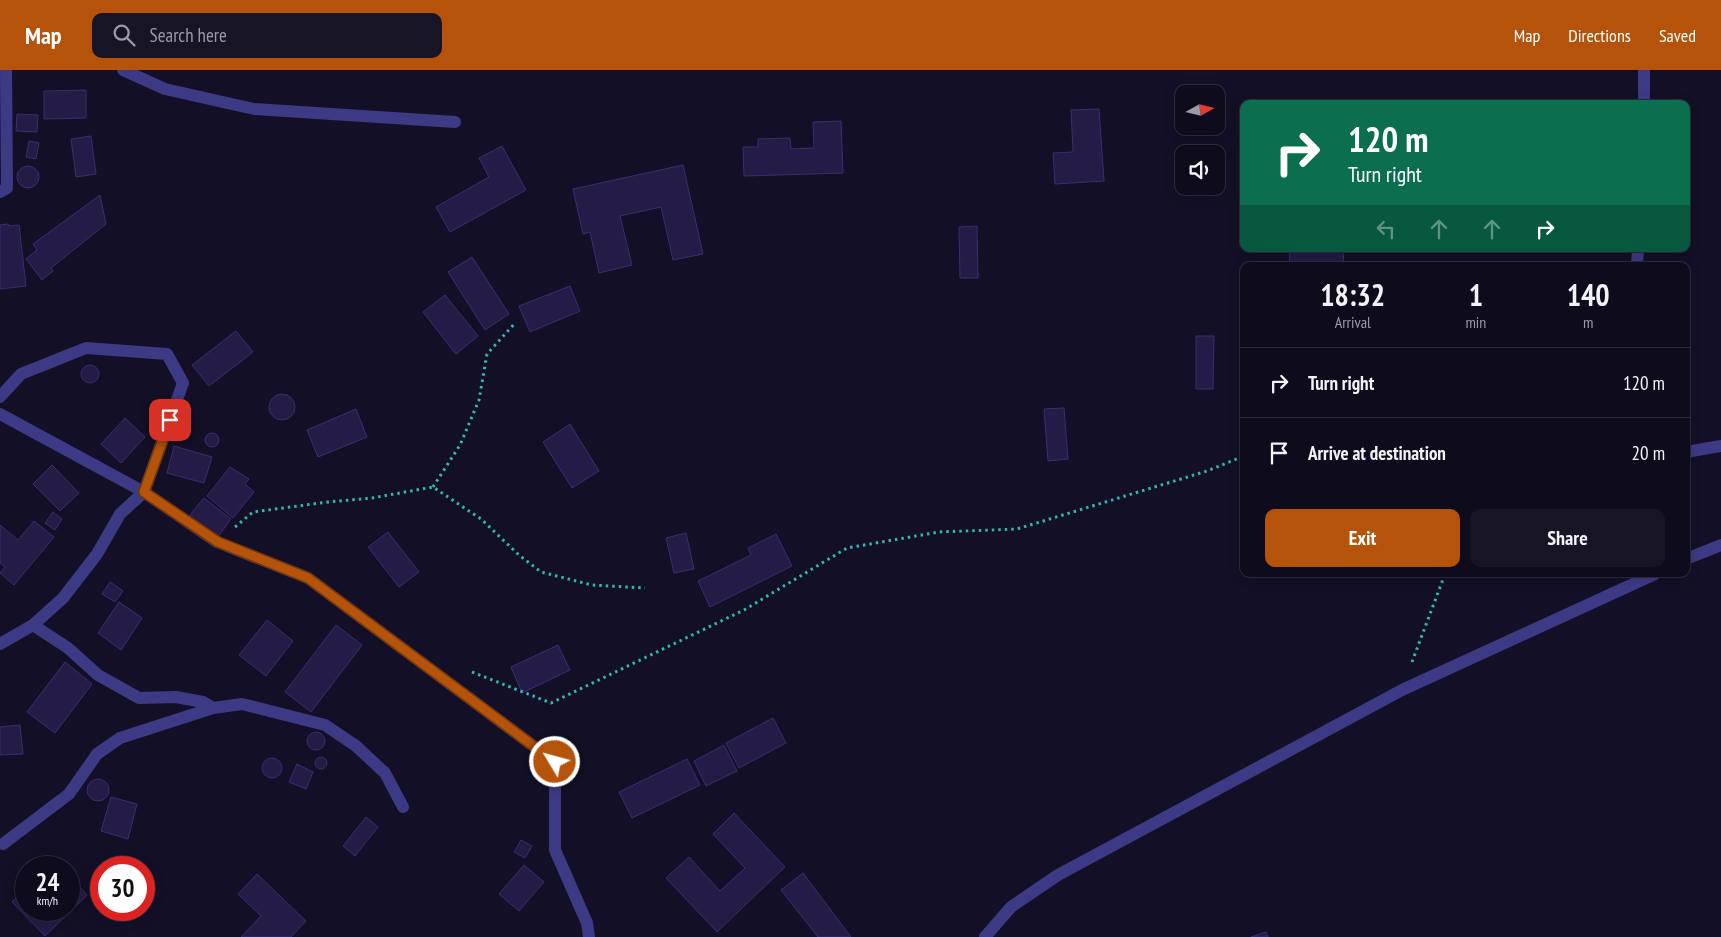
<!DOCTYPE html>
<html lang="en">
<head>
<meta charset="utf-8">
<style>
	body { margin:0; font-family:"PT Sans Narrow",sans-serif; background:#171425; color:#f1f3f6; height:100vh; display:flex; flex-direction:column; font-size:19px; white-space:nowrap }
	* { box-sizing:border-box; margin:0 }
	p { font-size:16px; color:#9b9ba3 }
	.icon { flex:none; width:28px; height:28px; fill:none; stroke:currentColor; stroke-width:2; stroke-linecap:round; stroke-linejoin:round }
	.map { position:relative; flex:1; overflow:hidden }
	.side { position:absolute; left:1240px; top:192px; width:450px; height:315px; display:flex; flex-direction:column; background:#0e0b1c; border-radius:10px; box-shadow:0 2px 12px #0003,0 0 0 1px #2e2b3b }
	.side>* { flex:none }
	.hud { position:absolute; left:1240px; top:30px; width:450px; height:152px; border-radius:10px; box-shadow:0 2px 12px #0003,0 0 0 1px #2e2b3b; background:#0b6e4f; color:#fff; overflow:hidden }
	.needle { width:32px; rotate:82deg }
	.controls { position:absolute; left:1175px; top:15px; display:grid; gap:10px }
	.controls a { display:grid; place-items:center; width:50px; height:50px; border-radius:10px; background:#0e0b1c; box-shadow:0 2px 12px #0003,0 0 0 1px #2e2b3b; font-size:25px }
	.speed { position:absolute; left:15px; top:786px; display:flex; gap:10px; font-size:25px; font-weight:700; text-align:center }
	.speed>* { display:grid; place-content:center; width:65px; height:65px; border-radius:50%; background:#0e0b1c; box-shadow:0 2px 12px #0003,0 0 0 1px #2e2b3b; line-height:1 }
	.speed small { font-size:12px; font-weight:400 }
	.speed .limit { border:8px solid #d22; background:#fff; color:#111 }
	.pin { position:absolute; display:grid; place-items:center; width:42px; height:42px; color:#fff; margin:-21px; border-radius:10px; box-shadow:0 2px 8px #0006 }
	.me { position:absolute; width:55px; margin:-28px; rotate:307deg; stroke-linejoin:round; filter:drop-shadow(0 0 4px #0008) }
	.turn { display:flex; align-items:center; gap:18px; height:105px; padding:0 25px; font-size:22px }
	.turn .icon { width:65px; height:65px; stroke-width:2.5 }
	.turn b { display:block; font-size:35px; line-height:42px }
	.lanes { display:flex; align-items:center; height:48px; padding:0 25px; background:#0003; justify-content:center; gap:25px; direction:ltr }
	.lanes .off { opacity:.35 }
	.eta { display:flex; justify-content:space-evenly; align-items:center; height:85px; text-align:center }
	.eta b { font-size:30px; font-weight:700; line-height:35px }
	.action { display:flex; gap:10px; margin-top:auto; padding:10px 25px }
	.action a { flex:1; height:58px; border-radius:10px; background:#b45309; color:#fff; font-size:20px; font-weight:700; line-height:58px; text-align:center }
	.action a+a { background:#171425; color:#f1f3f6 }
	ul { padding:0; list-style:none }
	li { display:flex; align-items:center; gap:15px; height:70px; padding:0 25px; border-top:1px solid #2e2b3b }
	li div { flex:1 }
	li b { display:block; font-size:19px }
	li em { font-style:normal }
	header { display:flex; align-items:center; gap:30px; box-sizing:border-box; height:70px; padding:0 25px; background:#b45309; color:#fff }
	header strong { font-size:24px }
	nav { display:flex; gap:28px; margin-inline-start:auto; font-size:18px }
	.search { width:350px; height:45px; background:#171425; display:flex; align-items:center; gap:12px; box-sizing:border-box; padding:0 18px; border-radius:10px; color:#9b9ba3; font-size:19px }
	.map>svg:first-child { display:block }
	.building { fill:#241b47; stroke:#3b2d73 }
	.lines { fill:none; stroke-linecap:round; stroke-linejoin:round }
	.path { stroke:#2fb8b0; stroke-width:3; stroke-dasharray:2.5 4; stroke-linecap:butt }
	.minor { stroke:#3d3a85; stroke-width:12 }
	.route-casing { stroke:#753606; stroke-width:12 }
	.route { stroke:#b45309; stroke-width:9 }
</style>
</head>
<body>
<header>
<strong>Map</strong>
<div class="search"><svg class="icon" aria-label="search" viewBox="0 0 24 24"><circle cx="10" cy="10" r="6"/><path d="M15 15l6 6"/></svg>Search here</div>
<nav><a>Map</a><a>Directions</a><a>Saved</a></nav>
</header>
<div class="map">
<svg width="1721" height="867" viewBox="0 0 1721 867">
	<rect width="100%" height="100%" fill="#130f26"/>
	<path class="building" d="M86,20V48L44,49V21Z
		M1099,39L1104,111L1055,114L1053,83L1073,82L1071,40Z
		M17,44L38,45L37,62L16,61Z
		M841,51L843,103L744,106L743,77H758V69L790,68L791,79L814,78L813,52Z
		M91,66L96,104L76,107L71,69Z
		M29,71L39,73L36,89L26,87Z
		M502,76L526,120L450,162L436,137L489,107L479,88Z
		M683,95L703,184L673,190L661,137L620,146L632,195L599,203L590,162L583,164L573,119Z
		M17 107a11 11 0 1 1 22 0a11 11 0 1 1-22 0Z
		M100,125L106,154L51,198L53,201L42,210L26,189L37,180L33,174Z
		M8,154L9,156L19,155L26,216L0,219V155Z
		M977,156L978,208H960L959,157Z
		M1289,179H1343L1344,196H1290Z
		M472,187L509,244L485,260L448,202Z
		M570,216L580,241L530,262L519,236Z
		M445,225L478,266L456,284L423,242Z
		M236,261L253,282L209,316L192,295Z
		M1196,266H1214L1213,319H1196Z
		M81 304a9 9 0 1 1 18 0a9 9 0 1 1-18 0Z
		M269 337a13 13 0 1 1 26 0a13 13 0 1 1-26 0Z
		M1064,338L1068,389L1048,391L1044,339Z
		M356,339L367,367L318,387L307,360Z
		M125,348L145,367L121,393L101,374Z
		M570,354L599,401L572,418L543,372Z
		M205 370a7 7 0 1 1 14 0a7 7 0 1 1-14 0Z
		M174,376L212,387L204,413L167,403Z
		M52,395L79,423L60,441L33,414Z
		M230,397L249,409L245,414L254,422L233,448L207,426Z
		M204,428L231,449L217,468L189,446Z
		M53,442L62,449L55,460L45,453Z
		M34,451L54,467L14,515L0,503L5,497L0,493V455L18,470Z
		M388,462L419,502L399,517L368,477Z
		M686,463L694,499L674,503L666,468Z
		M776,464L792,496L710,537L698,511L751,485L748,478Z
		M110,512L123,521L115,532L102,524Z
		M119,532L142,548L121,580L98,563Z
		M267,550L293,571L266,606L239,585Z
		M336,555L362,575L311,642L285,622Z
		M558,575L570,600L522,623L511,597Z
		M65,592L92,614L55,663L27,642Z
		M773,648L786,673L739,698L726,673Z
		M20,655L23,684L0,685V657Z
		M307 671a9 9 0 1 1 18 0a9 9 0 1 1-18 0Z
		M724,675L737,701L706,716L694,691Z
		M315 693a6 6 0 1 1 12 0a6 6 0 1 1-12 0Z
		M262 698a10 10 0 1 1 20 0a10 10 0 1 1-20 0Z
		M687,689L700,715L632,748L619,722Z
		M297,694L313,702L306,719L289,712Z
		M87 720a11 11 0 1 1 22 0a11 11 0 1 1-22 0Z
		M111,727L137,734L128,769L101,761Z
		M734,743L785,797L717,862L666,808L689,787L720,821L745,798L713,764Z
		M366,747L378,757L355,786L343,776Z
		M521,770L532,776L525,788L514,782Z
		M54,790L61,798H47Z
		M524,795L544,812L519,841L499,824Z
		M803,803L851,867H818L781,820Z
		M257,804L306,851L291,867H241L261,846L238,824Z
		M69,805L87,825L45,866L12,832L26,818V840H69Z
		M1266,862L1268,867H1251Z"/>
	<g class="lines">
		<path class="path" d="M433,417L460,375L479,330L487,284L516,252
			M235,457L253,442L328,432L372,428L433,417L481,449L519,485L541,502L592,515L645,518
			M1412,592L1445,504
			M472,602L551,633L744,540L847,478L939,462L1017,459L1207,401L1244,386"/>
		<path class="minor" d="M123,0L165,19L254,39L455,52
			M1644,34V0
			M0,122L7,118L6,0
			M1637,196L1638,179
			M0,327L21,304L86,278L167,284L183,313L144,422L120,444L97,484L63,528L33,555L0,574
			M0,344L144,422L217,472L308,508L555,692V780L587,853L589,867
			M1686,382L1721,376
			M1686,489L1721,475
			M33,555L68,578L98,605L139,628L176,627L203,632L213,638
			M3,774L69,724L97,684L120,668L213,638L242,634L325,655L356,676L385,703L403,737
			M985,867L1011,837L1058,805L1402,620L1655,504"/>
	</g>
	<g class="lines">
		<g class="route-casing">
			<path id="route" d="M170,350L144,422L218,472L308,508L555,692"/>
		</g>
		<use href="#route" class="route"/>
	</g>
</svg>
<div class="controls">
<a><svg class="needle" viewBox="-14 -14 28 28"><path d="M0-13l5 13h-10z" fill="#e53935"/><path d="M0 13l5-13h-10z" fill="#9b9ba3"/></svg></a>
<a><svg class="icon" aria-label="sound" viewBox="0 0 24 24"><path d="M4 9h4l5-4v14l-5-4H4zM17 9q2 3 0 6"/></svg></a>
</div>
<div class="speed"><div>24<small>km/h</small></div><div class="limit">30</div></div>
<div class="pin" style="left:170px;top:350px;background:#d93025"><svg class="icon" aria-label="arrive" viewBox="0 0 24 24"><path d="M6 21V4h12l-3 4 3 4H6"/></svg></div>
<svg class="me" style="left:555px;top:692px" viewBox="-20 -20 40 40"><circle r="17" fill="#b45309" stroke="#fff" stroke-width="3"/><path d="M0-11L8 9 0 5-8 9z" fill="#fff"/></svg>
<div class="hud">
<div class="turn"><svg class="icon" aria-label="right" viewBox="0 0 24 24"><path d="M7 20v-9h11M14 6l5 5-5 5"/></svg><div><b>120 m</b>Turn right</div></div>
<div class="lanes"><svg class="icon off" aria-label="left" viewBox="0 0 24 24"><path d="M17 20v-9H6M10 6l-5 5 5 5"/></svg><svg class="icon off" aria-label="ahead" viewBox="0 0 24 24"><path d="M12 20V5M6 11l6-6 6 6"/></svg><svg class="icon off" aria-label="ahead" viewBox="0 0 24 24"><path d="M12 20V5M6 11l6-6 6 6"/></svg><svg class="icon" aria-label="right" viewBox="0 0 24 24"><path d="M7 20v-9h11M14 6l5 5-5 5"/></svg></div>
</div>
<section class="side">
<div class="eta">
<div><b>18:32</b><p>Arrival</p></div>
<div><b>1</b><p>min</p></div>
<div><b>140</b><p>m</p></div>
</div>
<ul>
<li><svg class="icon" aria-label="right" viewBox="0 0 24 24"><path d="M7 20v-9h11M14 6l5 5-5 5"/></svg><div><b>Turn right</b></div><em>120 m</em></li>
<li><svg class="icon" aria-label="arrive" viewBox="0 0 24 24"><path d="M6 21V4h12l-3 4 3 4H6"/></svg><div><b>Arrive at destination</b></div><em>20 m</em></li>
</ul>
<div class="action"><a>Exit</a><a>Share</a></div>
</section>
</div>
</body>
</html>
